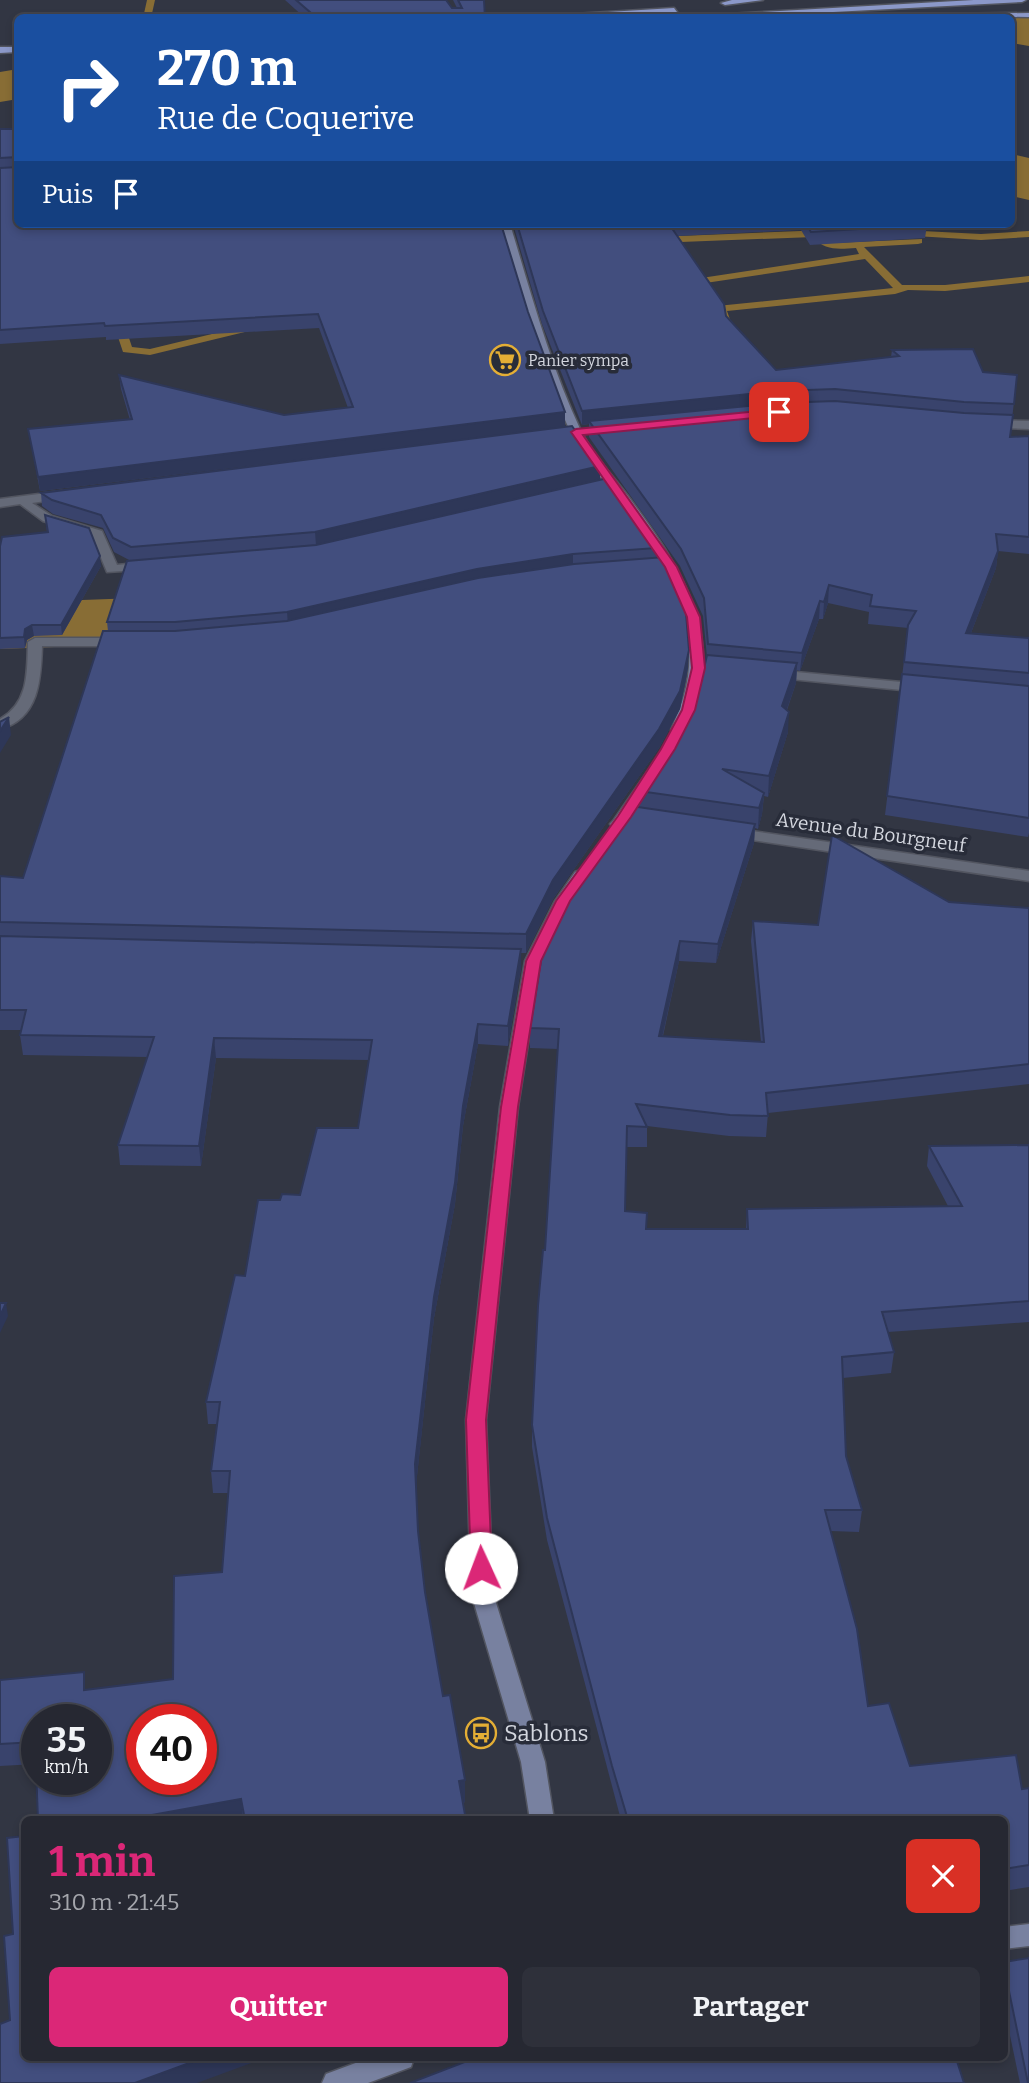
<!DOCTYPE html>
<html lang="fr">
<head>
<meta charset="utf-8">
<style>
	body { margin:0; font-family:Bitter,serif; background:#2e303a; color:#f1f3f6; height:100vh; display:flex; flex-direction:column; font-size:26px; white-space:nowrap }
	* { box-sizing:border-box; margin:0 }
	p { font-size:23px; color:#a4a6ac }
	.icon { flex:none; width:38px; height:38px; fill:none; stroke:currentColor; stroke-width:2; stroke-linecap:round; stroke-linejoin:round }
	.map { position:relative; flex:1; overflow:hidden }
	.panel { position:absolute; left:21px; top:1816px; width:987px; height:245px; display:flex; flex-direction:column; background:#262832; border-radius:10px; box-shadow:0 4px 10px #0003,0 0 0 2px #42444d }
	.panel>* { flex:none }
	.hud { position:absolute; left:14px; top:14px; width:1001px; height:214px; border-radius:10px; box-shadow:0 4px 10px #0003,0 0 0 2px #42444d; background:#1a4fa0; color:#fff; overflow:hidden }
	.speed { position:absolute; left:21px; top:1704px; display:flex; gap:14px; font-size:35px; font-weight:700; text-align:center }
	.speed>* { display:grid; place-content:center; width:91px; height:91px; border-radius:50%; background:#262832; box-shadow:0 4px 10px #0003,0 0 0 2px #42444d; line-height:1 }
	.speed small { font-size:18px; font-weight:400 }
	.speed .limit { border:10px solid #d22; background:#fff; color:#111 }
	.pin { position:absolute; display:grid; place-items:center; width:60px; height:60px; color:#fff; margin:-30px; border-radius:14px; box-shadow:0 4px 10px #0006 }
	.me { position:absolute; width:77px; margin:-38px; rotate:358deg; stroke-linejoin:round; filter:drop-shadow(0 0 5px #0008) }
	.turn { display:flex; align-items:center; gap:24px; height:147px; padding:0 28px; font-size:32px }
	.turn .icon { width:91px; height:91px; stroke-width:2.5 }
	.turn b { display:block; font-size:49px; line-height:60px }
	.then { display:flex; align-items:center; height:66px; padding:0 28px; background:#0003; gap:14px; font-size:26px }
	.round { display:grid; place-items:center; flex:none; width:74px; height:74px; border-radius:10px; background:#2e303a }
	.headline { display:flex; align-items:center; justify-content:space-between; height:119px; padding:0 28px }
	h1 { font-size:42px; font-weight:700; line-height:52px; color:#db2777 }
	.action { display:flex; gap:14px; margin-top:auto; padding:14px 28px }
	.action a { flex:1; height:80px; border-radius:10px; background:#db2777; color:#fff; font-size:28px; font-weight:700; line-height:80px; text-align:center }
	.action a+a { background:#2e303a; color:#f1f3f6 }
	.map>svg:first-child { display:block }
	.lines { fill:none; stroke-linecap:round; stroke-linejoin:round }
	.stream { fill:#886d35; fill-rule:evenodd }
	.river { fill:#886d35; fill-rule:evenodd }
	.street-casing { stroke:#525560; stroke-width:3 }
	.secondary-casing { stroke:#525560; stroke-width:3 }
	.primary-casing { stroke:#525560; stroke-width:3 }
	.street { fill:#656a78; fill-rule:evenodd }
	.secondary { fill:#7881a0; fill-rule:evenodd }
	.primary { fill:#8b98c9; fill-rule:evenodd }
	.wall { fill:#39436c }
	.shaded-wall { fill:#2e3758 }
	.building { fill:#424e7e; stroke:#2e3758; stroke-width:2; fill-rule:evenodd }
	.route { fill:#db2777; stroke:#8e194d; stroke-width:2 }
	.labels { text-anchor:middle; stroke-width:7; stroke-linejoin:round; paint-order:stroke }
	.far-poi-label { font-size:16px; fill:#d4d7df; stroke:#282c39; text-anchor:start }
	.street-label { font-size:19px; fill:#d4d7df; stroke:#282c39 }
	.near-poi-label { font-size:23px; fill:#d4d7df; stroke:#282c39; text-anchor:start }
</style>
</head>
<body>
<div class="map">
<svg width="1029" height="2083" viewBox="0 0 1029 2083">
	<rect width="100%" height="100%" fill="#323643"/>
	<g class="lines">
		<path class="stream" d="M147,0H155L151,18H143Z
			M826,230L831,233L823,236L833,243L922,239V243L918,244L864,247L902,285H945L1029,276V282L945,291L908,290L895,294L727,311L733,328L728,331L723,328L717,306L893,288L865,259L692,285L687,282L688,280L859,254L856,248C838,249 825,251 813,237L655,243L650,240L655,237Z
			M903,230L981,234L1029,231V237L981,240L899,235V231Z
			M249,325L253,326V330L150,355L123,352L118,337L128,335L132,347L150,349Z"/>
		<path class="river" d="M1012,15L1029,18V46L1012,43V18H1002Z
			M18,69V99L0,102V72Z
			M1012,154L1029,158V200L1012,196Z
			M244,588L271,595L283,611L271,627L192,642L0,649V603L192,596Z"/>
		<g class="street-casing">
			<path id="street" d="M988,420L1029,421V429L984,427L982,424Z
				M62,491L68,495L66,498L32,503L52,516L102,531L117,565L148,562L153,563V569L107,572L92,536L43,521L20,504L0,507V499Z
				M35,638H122L129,642L122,646H42C41,679 39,719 0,729V719C29,703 27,672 28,642Z
				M775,670L922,684L929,688L922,692L770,677V671Z
				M731,828L1029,871V881L725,836L723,833Z"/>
		</g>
		<g class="secondary-casing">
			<path id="secondary" d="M500,224H510C531,293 550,365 581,431C592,454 612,475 628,496C679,564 734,647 683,733L678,734L671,730C675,719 681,707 684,695C706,618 656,550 612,492C598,473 580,454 570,431C539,365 521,293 500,224Z
				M652,770L660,775L623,827H613L610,824L613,821L647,772Z
				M581,870L589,875L571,901L541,961L518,1107L486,1420L493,1593L545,1762L554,1820H530L521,1762L471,1593L466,1420L500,1107L525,961L555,901L575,872Z
				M1029,1924V1946L1004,1949V1927Z
				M369,2058H414L411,2067L368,2083H322L326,2074Z"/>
		</g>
		<g class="primary-casing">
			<path id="primary" d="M732,0H763L725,5L721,3Z
				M974,0H1026L1022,2L720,18H658Z
				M674,8L677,12L570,18H507Z
				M1029,13V17L931,16L935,14Z
				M0,47H18V52L0,53Z"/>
		</g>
		<use href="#street" class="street"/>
		<use href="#secondary" class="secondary"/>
		<use href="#primary" class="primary"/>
	</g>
	<path class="wall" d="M285,0H446L452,8H457L453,0H484L485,18H305Z
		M0,129H18V224L528,312L565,427L40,491L28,429L130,420L121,389L119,375L284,415L348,408L319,328L106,340V337L0,344Z
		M513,224H926L927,225L925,238L810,245L801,230L677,236L726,316L776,370L891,357L892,350L983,372L1017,375L1010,437L1029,436V554L998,551L996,568L971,633L1029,638V833L1028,837L885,815L908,628L868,624L869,612L828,603L823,619H819L800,671L797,670L796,683L787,710L788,732L768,797L764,796L762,814L758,829L755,828L754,843L716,963L679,961L663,1036L761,1042L751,941L753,921L818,925L949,902L1029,908V1084L768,1113L766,1137L729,1136L647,1126V1147H627L625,1211L647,1213V1229H746L747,1209L948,1206L927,1166L929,1146L1029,1145V1322L888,1332L894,1352L891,1373L843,1378L846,1456L862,1510L859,1532L831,1531L868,1706L910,1766L1022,1789L1029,1788V1887L1004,1891V1820H621L547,1540L532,1447V1425L545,1250L558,1049L530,1048V1028L639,807V791L699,691L707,657L703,616L680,566L589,437V424L582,425L542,324Z
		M600,466V479L316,545L657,548V557L688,668L680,709L659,748L553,899L526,953H521V968L508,1046L478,1044L463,1126L455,1204L434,1318L416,1485L418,1531L425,1592L443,1696L465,1802L463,1803L466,1820H38L36,1764L0,1766V1680L87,1690L173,1679L222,1572L228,1493H213L211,1471L218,1424H208L206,1402L245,1276L280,1200L300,1195L358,1128L369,1060L216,1058L201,1166L120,1165L118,1145L148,1057L23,1055L20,1035L21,1030H0V876L23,878L108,631L107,622L131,561L114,552L103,528L53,514L42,506L41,493Z
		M45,515L101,566L62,635L34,636L27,640L25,648L0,649V546L47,532Z
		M1004,1962L1029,2083H1020L1004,2007Z"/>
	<path class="shaded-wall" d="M780,391L779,405L589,421V424L582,425V411Z
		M565,412V427L40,491L38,477Z
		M600,466V479L316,545L315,532Z
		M998,551L996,568L964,651L966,633Z
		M573,554V567L288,625L287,612L477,569Z
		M100,556L101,566L62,635L61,625Z
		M829,585L828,603L823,619L824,602Z
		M820,601L819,619L800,671L802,653Z
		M32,625L34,636L27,640L25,648L24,637L25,629Z
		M689,650L688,668L680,709L659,748L553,899L526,953V934L553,880Z
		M797,663L796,683L781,726L782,706Z
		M789,712L788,732L768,797L769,776Z
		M9,717L11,735L0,753V731Z
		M764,793L762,814L758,829L759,808Z
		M755,824L754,843L716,963L718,944Z
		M680,941L679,961L658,1056L659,1036Z
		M521,949V968L508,1046V1026Z
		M478,1024V1044L463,1126L455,1204L434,1318L416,1486L415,1464L434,1297L463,1106Z
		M214,1038L216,1058L201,1166L199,1146Z
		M6,1303L8,1316L0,1333V1316Z
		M465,1780V1802L460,1803L459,1781Z
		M241,1799L243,1820H124Z
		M203,2058H265L197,2083H135Z"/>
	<path class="building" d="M296,0H446L452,8H462L458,0H484L485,18H314L311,13Z
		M0,129H18V157L0,158Z
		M18,167V224H501L528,312L565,412L38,477L28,429L132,419L119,375L284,415L353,407L318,314L105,326L104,323L0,330V168Z
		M517,224H669L724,304L726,316L776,370L899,356L892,350L973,349L983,372L1017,375L1014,404L964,402L835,389L780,391L582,411L543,311Z
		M806,224H926L927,225L811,232Z
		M835,401L964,413L1013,415L1010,437L1029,436V537L996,534L998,551L966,633L1029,638V673L904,662L908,625L916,611L870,606L872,595L829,585L824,602L820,601L802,653L708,644L704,598L681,549L589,421L780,403Z
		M572,426L600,466L315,532L131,547L113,538L101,515L52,500L41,493Z
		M608,478L657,548L573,554L477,569L287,612L175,622H107L127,561L316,545Z
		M45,515L89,528L100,556L61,625H32L25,629L24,637L0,638V546L2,537L48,532Z
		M665,557L685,600L689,650L680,691L659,729L553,880L526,934L0,922V876L23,878L103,631H175L287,621L478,578L574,564Z
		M707,655L797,663L782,706L789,712L769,776L722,769L764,793L759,808L639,791L699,691Z
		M902,674L1029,686V818L887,796Z
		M9,717L0,731V722Z
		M631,806L755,824L718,944L680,941L659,1036L764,1042L753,921L818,925L832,835L949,902L1029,908V1064L766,1093L768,1116L730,1115L636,1104L647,1127L627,1126L625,1211L647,1213L646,1229H748L747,1209L962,1206L929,1146L1029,1145V1301L882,1312L894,1352L842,1357L846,1456L862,1510H825L857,1629L868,1706L889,1703L910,1766L1016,1755L1022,1789L1029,1788V1865L1004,1869V1820H628L612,1766L547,1518L532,1425L538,1306L543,1250H545L559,1029L530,1028L544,942L574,883Z
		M0,936L521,949L508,1026L478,1024L463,1106L455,1183L434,1297L415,1464L418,1531L425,1592L443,1696L450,1695L465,1780L459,1781L466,1820H245L241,1799L124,1820H38L35,1742L0,1744V1680L84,1672V1690L173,1679L174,1576L222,1572L230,1471H211L220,1402H206L235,1275L245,1276L258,1200H280L282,1194L300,1195L317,1128H358L372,1040L214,1038L199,1146L118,1145L154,1037L20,1035L26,1010H0ZM37,1720H96V1780H37ZM142,1720H201V1780H142Z
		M0,1303H6L0,1316Z
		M24,1836V2058H203L135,2083H0V2024L10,2020L4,1936L13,1934L7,1838Z
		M1029,1958V2083H1028L1004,1967V1962Z
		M469,2058H956L964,2083H410L470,2060Z"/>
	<path class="route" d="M779,409L785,412L783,415L583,435L677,567L700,617L705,668L695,710L675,749L631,817L570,901L541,961L518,1107L486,1420L492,1568L489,1573L481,1576L474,1573L471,1568L466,1420L501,1107L526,961L556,901L618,816L661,749L682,710L692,668L687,617L665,567L571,432L576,429Z"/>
	<defs>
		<g id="supermarket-ring" transform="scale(1.575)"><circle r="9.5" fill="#282c39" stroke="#e4ae35" stroke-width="1.5"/><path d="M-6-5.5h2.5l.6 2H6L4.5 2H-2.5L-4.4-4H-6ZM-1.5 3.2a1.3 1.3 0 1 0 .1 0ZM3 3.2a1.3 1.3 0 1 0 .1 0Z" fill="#e4ae35"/></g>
		<g id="bus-ring" transform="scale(1.575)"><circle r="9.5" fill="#282c39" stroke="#e4ae35" stroke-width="1.5"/><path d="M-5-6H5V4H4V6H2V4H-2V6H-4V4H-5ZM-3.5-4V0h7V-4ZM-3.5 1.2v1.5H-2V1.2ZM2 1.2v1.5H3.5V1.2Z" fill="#e4ae35"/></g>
	</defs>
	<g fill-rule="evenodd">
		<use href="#supermarket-ring" x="505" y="360"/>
		<use href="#bus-ring" x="481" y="1733"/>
	</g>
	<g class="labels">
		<g class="far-poi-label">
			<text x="528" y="366">Panier sympa</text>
		</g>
		<g class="street-label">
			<text transform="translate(871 832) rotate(8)" y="7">Avenue du Bourgneuf</text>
		</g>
		<g class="near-poi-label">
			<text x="504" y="1741">Sablons</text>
		</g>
	</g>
</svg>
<div class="speed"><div>35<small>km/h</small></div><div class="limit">40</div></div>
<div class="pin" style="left:779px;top:412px;background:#d93025"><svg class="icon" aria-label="arrive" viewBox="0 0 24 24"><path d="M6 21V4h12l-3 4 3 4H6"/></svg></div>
<svg class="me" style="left:481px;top:1568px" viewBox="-20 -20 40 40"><circle r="19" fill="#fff"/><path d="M0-13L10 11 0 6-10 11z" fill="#db2777"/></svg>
<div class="hud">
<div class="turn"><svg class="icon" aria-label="right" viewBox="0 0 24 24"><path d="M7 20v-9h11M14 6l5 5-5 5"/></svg><div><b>270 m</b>Rue de Coquerive</div></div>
<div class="then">Puis<svg class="icon" aria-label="arrive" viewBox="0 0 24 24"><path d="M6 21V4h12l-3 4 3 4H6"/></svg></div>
</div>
<section class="panel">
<div class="headline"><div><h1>1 min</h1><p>310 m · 21:45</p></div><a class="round" style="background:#d93025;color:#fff"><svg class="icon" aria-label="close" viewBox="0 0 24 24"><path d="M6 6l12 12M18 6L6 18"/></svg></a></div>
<div class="action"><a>Quitter</a><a>Partager</a></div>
</section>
</div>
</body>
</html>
